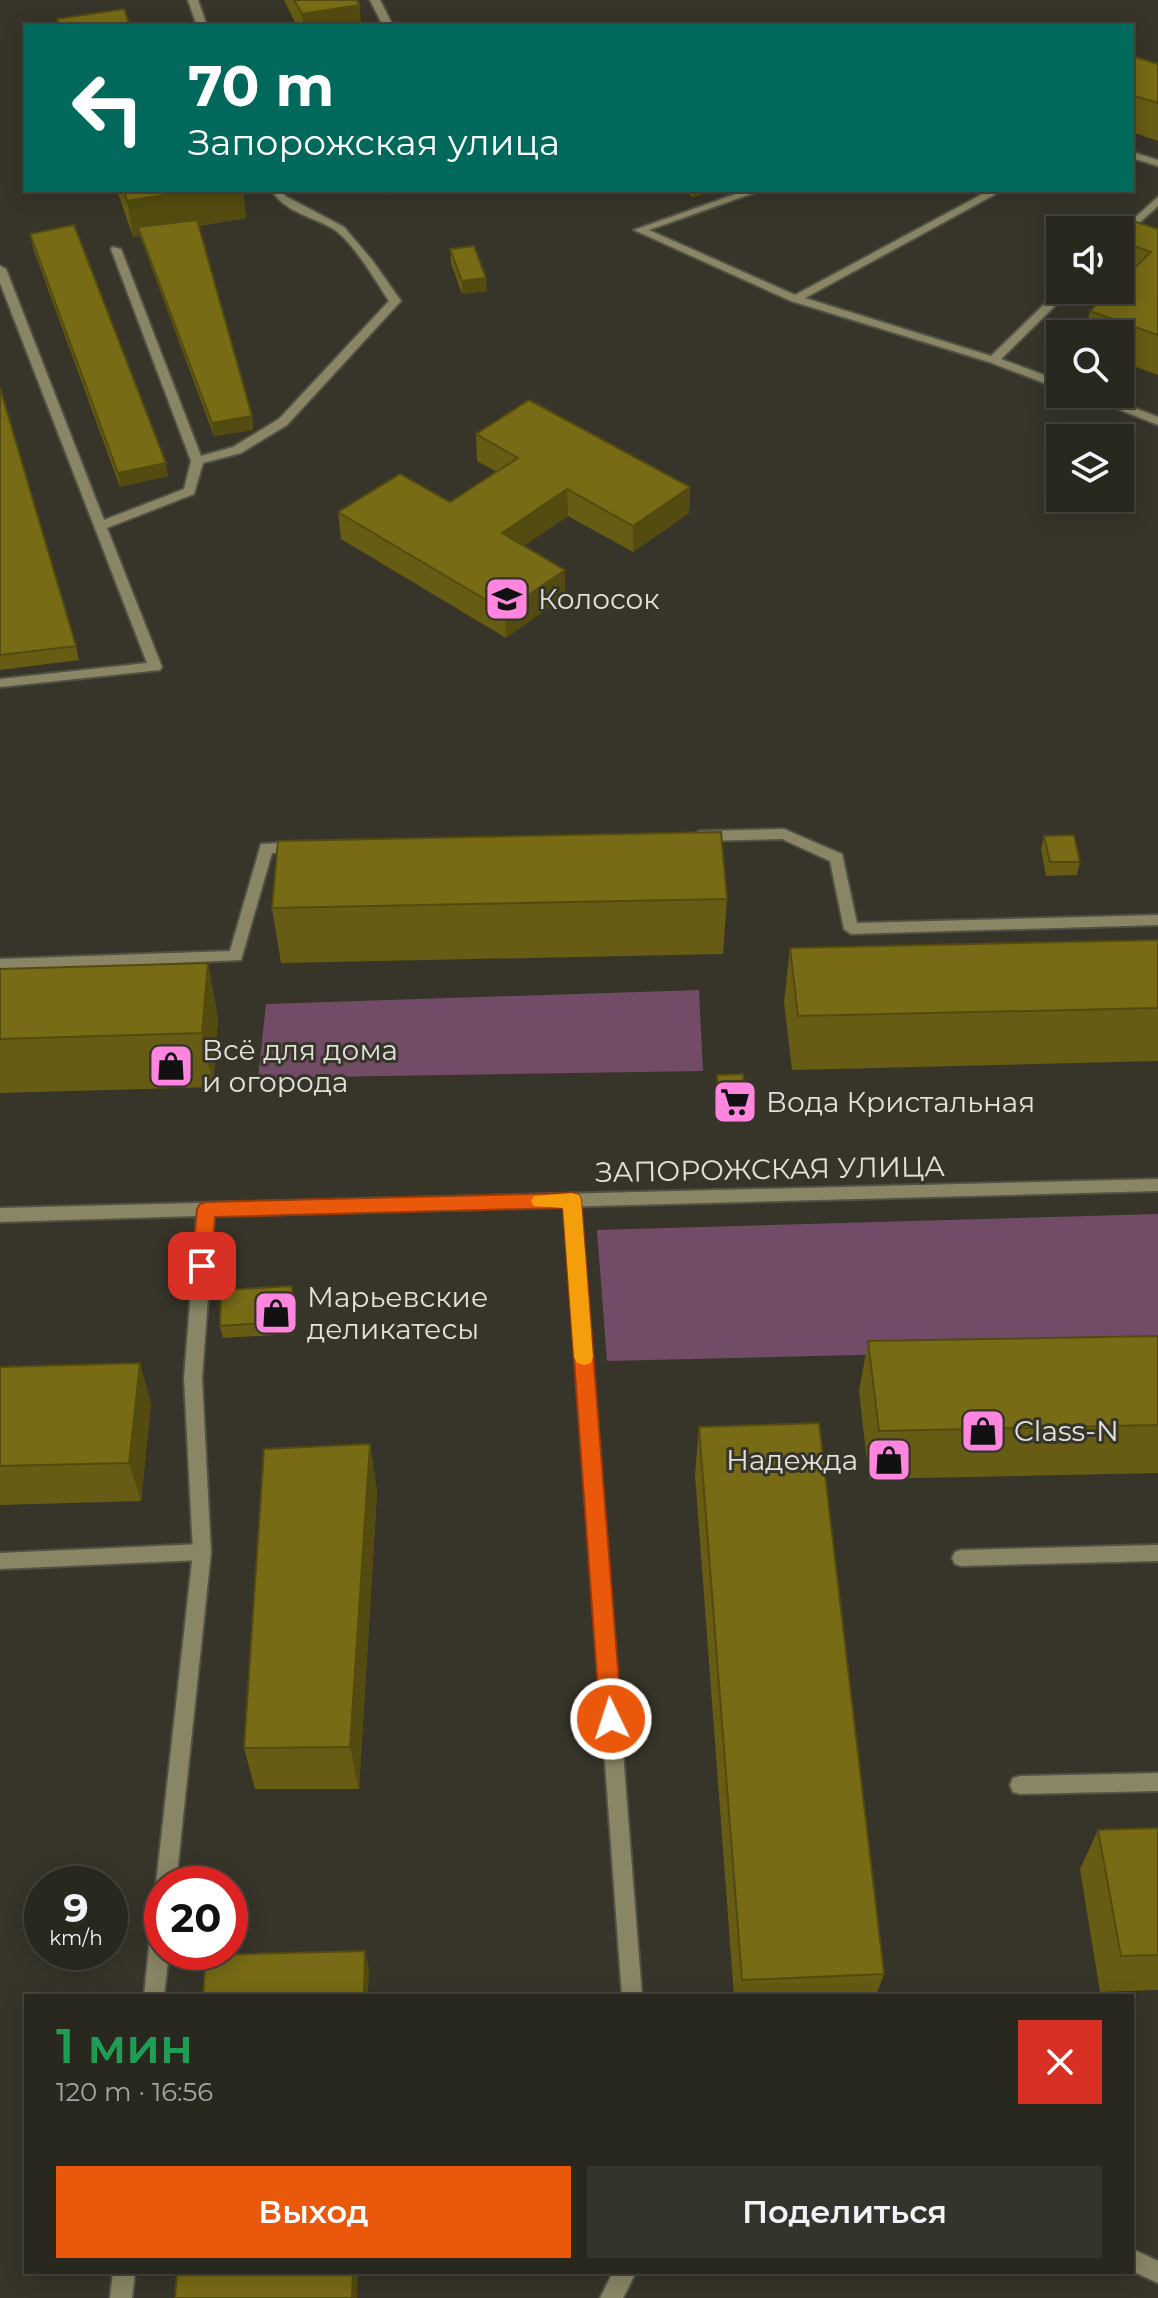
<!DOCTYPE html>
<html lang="ru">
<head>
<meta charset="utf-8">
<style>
	body { margin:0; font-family:Montserrat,sans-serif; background:#35342c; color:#f1f3f6; height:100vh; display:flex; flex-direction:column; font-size:30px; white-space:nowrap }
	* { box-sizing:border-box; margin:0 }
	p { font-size:26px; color:#a5a6a4 }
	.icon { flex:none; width:44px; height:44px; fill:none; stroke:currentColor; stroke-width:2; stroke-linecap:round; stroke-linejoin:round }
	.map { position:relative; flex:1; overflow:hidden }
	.side { position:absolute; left:24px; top:1994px; width:1110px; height:280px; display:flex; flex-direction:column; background:#29281f; border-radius:0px; box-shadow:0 4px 20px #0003,0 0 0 2px #45443d }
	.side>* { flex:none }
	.guide { position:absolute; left:24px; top:24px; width:1110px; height:168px; border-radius:0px; box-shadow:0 4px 20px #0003,0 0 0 2px #45443d; background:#00695c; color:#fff; overflow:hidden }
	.controls { position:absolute; left:1046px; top:216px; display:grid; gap:16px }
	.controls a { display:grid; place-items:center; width:88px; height:88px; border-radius:0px; background:#29281f; box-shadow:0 4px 20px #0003,0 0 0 2px #45443d; font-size:40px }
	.speed { position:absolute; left:24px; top:1866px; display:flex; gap:16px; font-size:40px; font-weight:700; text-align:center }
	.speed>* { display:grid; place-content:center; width:104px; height:104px; border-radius:50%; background:#29281f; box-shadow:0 4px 20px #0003,0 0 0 2px #45443d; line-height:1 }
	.speed small { font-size:20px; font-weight:400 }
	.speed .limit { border:12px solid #d22; background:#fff; color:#111 }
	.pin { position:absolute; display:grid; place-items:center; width:68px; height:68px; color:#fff; margin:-34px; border-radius:16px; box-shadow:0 4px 12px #0006 }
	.me { position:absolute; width:88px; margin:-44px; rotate:356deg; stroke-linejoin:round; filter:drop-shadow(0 0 6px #0008) }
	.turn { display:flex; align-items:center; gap:28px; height:168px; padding:0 32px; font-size:36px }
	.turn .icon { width:104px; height:104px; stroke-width:2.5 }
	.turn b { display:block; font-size:56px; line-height:68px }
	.round { display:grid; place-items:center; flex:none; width:84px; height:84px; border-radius:0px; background:#35342c }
	.summary { display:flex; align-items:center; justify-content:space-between; height:136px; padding:0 32px }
	h1 { font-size:48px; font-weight:600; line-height:60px; color:#1e9e55 }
	.cta { display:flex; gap:16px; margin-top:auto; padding:16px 32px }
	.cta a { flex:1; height:92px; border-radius:0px; background:#ea580c; color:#fff; font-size:32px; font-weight:600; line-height:92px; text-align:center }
	.cta a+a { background:#35342c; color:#f1f3f6 }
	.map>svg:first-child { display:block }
	.green { fill:#724b67 }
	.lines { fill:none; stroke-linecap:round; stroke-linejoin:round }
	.lane-casing { stroke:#525145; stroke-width:4 }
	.street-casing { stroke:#525145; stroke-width:4 }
	.lane { fill:#898565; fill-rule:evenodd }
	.street { fill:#898565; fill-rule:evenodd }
	.wall { fill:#665c13 }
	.shaded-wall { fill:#534b0f }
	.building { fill:#776b16; stroke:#534b0f; stroke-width:2 }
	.route { fill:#ea580c; stroke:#983908; stroke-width:2 }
	.slow { fill:#f59e0b }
	.labels { text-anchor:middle; stroke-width:6; stroke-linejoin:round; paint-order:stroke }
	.poi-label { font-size:28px; fill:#e2e1d9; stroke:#373529; text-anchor:start }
	.street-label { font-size:28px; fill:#e2e1d9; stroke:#373529 }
</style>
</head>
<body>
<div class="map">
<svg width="1158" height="2298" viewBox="0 0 1158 2298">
	<rect width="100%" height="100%" fill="#373529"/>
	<path class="green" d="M699,990L703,1071L258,1078L266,1004Z
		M1158,1214V1348L607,1361L597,1230Z"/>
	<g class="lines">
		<g class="lane-casing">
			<path id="lane" d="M188,0H198L207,26H197Z
				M370,0H380L393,26H383Z
				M1132,152L1158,160V166L1132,158Z
				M272,190H282L285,196L344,227L372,260L401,301L287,425L241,453L203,463L194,494L107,528L162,667L160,670L0,687V679L147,663L0,283V266L6,269L104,520L184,489L191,461L111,249L112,247L121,249L201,456L233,447L279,419L389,301C375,280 355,245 335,230C315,217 283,212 272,190Z
				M747,190H762L649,230L795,295L990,190H1003L805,298L991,356L1060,289L1071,290L1001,359L1060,381V389L989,362L791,301L634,230Z
				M1158,197V206L1120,240V231Z
				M1080,394H1097L1158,417V425Z
				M784,829L842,854L857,923L1158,915V925L851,934L844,929L830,861L782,839L700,841L693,836L700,831Z
				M296,842L301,843L303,847L301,851L272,853L241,960L0,971V959L230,951L261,844Z
				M572,1193L578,1195L580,1200L642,1996H622L564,1200L566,1195Z
				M202,1544L208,1546L211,1552L208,1558L202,1560L0,1569V1553Z
				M1158,1545V1561L961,1566L955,1564L952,1558L955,1552L961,1550Z
				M1158,1773V1791L1020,1794L1013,1792L1010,1785L1013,1778L1020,1776Z
				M1132,2249L1158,2261V2283L1132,2271Z
				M613,2272H636L623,2298H600Z"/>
		</g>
		<g class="street-casing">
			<path id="street" d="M1158,1179V1191L214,1216L202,1378L211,1552L176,1884H162V1892L159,1891L156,1884L193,1552L184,1378L197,1216L0,1222V1208Z
				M162,1908V1952H169L164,1996H144L152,1918L155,1911Z
				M113,2272H135L132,2298H110Z"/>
		</g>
		<use href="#lane" class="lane"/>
		<use href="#street" class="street"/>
	</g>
	<path class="wall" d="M284,0H357L361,26H297Z
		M1132,56L1158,64V141L1132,132Z
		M117,190H243L246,218L199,226L252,416L253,430L214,436L140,236L133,237Z
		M684,190H716L693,197Z
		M1158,229V375L1120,361V334H1085L1090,311L1121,280H1120V237Z
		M30,234L168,476L120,487L33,248Z
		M450,249L487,291L462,294L451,263Z
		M0,388L76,646L79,660L0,670Z
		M476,434L690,487L689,513L633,552L568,516L523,546L565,596L506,638L341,539L338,512L450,502L497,472L477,461Z
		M1044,836L1080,862L1077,875L1046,876L1041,849Z
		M727,899L723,954L281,963L272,908Z
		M1158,940V1061L792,1070L784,1002L790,948Z
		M0,969L218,1017L213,1087L0,1093Z
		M717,1075L745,1094L744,1107L718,1108L716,1088Z
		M292,1286L294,1298L293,1334L223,1338L220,1326Z
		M1158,1336V1473L869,1479L859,1391L868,1341Z
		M0,1367L151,1403L141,1501L0,1505Z
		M699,1427L884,1974L876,1996H734L695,1475Z
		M370,1444L377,1492L359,1789H255L244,1748Z
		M1158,1828V1990L1100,1992L1080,1869L1098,1830Z"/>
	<path class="shaded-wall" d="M360,5L361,26H303L302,14Z
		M194,190H243L246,218L142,235L138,227L140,236L133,237L127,201Z
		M386,190H420L387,195Z
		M693,190H716L693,197Z
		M486,278L487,291L462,294V281Z
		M252,416L253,430L214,436L212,423Z
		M166,463L168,476L120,487L118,473Z
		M690,487L689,513L633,552V526Z
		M567,489L568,516L503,560L502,533Z
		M565,570V596L506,638L505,611Z
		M208,963L218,1017L213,1087L202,1033Z
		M292,1286L294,1298L293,1334L291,1321Z
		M140,1363L151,1403L141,1501L129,1463Z
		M370,1444L377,1492L359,1789L350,1747Z
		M365,1951L369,1968L368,1996H364Z
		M353,2272H358L357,2298H352Z"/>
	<path class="building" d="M294,0H357L360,5L302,14Z
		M124,9L130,26H60L57,19Z
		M1132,56L1158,64V103L1132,95Z
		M124,190H194L127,201Z
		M197,220L252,416L212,423L138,227Z
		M1136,222L1158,229V335L1090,311L1111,290H1120V282L1151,252L1120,241V237Z
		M74,225L166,463L118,473L30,234Z
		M474,246L486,278L462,281L450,249Z
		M0,388L76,646L0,655Z
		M529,400L690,487L633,526L567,489L502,533L565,570L505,611L338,512L400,474L450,502L518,458L476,434Z
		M721,832L727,899L272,908L278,841Z
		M1074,835L1080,862H1050L1044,836Z
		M1158,940V1008L798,1016L790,948Z
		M208,963L202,1033L0,1039V969Z
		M743,1074L745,1094L719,1095L717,1075Z
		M292,1286L291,1321L220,1326L221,1290Z
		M1158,1336V1425L879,1431L868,1341Z
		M140,1363L129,1463L0,1466V1367Z
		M819,1423L884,1974L742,1980L699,1427Z
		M370,1444L350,1747L244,1748L264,1449Z
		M1158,1828V1955L1121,1956L1098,1830Z
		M365,1951L364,1996H203L206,1955Z
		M177,2272H353L352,2298H175Z"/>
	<path class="route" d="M572,1193L579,1195L581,1200L622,1719L619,1726L611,1729L603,1726L600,1719L563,1208L215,1217L211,1266L208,1271H195L192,1266L197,1209L200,1204L206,1202Z"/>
	<path class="slow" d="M572,1193L579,1195L581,1200L593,1357L591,1363L584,1365L577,1363L574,1357L563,1208L534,1206L531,1201L534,1196Z"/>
	<defs>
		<g id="school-square" transform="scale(2.3)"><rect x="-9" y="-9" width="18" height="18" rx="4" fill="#ff85df" stroke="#373529"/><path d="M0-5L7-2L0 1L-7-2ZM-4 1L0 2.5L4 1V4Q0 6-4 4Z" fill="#111"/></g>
		<g id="shop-square" transform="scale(2.3)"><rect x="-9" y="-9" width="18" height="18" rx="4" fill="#ff85df" stroke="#373529"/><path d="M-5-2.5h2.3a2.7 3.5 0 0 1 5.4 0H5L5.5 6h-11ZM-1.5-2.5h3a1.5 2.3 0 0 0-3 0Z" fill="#111"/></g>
		<g id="supermarket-square" transform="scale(2.3)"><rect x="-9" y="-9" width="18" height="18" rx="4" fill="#ff85df" stroke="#373529"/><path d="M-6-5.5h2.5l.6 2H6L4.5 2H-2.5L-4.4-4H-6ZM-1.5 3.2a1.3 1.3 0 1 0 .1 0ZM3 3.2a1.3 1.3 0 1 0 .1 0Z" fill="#111"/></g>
	</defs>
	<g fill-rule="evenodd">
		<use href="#school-square" x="507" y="599"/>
		<use href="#shop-square" x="171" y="1066"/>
		<use href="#supermarket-square" x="735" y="1102"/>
		<use href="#shop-square" x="276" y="1313"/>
		<use href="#shop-square" x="983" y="1431"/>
		<use href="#shop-square" x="889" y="1460"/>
	</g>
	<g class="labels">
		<g class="poi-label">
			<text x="538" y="609">Колосок</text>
			<text x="202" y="1060">Всё для дома<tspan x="202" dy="32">и огорода</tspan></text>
			<text x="766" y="1112">Вода Кристальная</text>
			<text x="307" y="1307">Марьевские<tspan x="307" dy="32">деликатесы</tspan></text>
			<text x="1014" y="1441">Class-N</text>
			<text x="858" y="1470" text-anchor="end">Надежда</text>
		</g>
		<g class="street-label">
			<text transform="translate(770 1169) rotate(-1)" y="10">ЗАПОРОЖСКАЯ УЛИЦА</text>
		</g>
	</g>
</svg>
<div class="controls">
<a><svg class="icon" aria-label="sound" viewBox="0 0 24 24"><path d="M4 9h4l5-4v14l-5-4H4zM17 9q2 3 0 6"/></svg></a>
<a><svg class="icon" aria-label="search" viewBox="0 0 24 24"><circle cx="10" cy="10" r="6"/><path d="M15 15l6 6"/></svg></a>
<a><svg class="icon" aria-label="layers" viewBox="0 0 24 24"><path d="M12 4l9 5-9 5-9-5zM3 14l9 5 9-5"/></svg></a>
</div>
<div class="speed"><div>9<small>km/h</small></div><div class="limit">20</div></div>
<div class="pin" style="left:202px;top:1266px;background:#d93025"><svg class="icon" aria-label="arrive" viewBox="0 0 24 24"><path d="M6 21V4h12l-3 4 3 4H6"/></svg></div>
<svg class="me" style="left:611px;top:1719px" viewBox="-20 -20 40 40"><circle r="17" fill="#ea580c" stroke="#fff" stroke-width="3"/><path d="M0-11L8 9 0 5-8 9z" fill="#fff"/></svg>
<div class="guide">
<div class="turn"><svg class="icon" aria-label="left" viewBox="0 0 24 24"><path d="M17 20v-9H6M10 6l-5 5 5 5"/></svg><div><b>70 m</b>Запорожская улица</div></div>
</div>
<section class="side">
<div class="summary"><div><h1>1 мин</h1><p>120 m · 16:56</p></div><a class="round" style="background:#d93025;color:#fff"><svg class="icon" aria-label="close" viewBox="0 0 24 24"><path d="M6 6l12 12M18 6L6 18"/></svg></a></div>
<div class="cta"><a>Выход</a><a>Поделиться</a></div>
</section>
</div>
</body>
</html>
